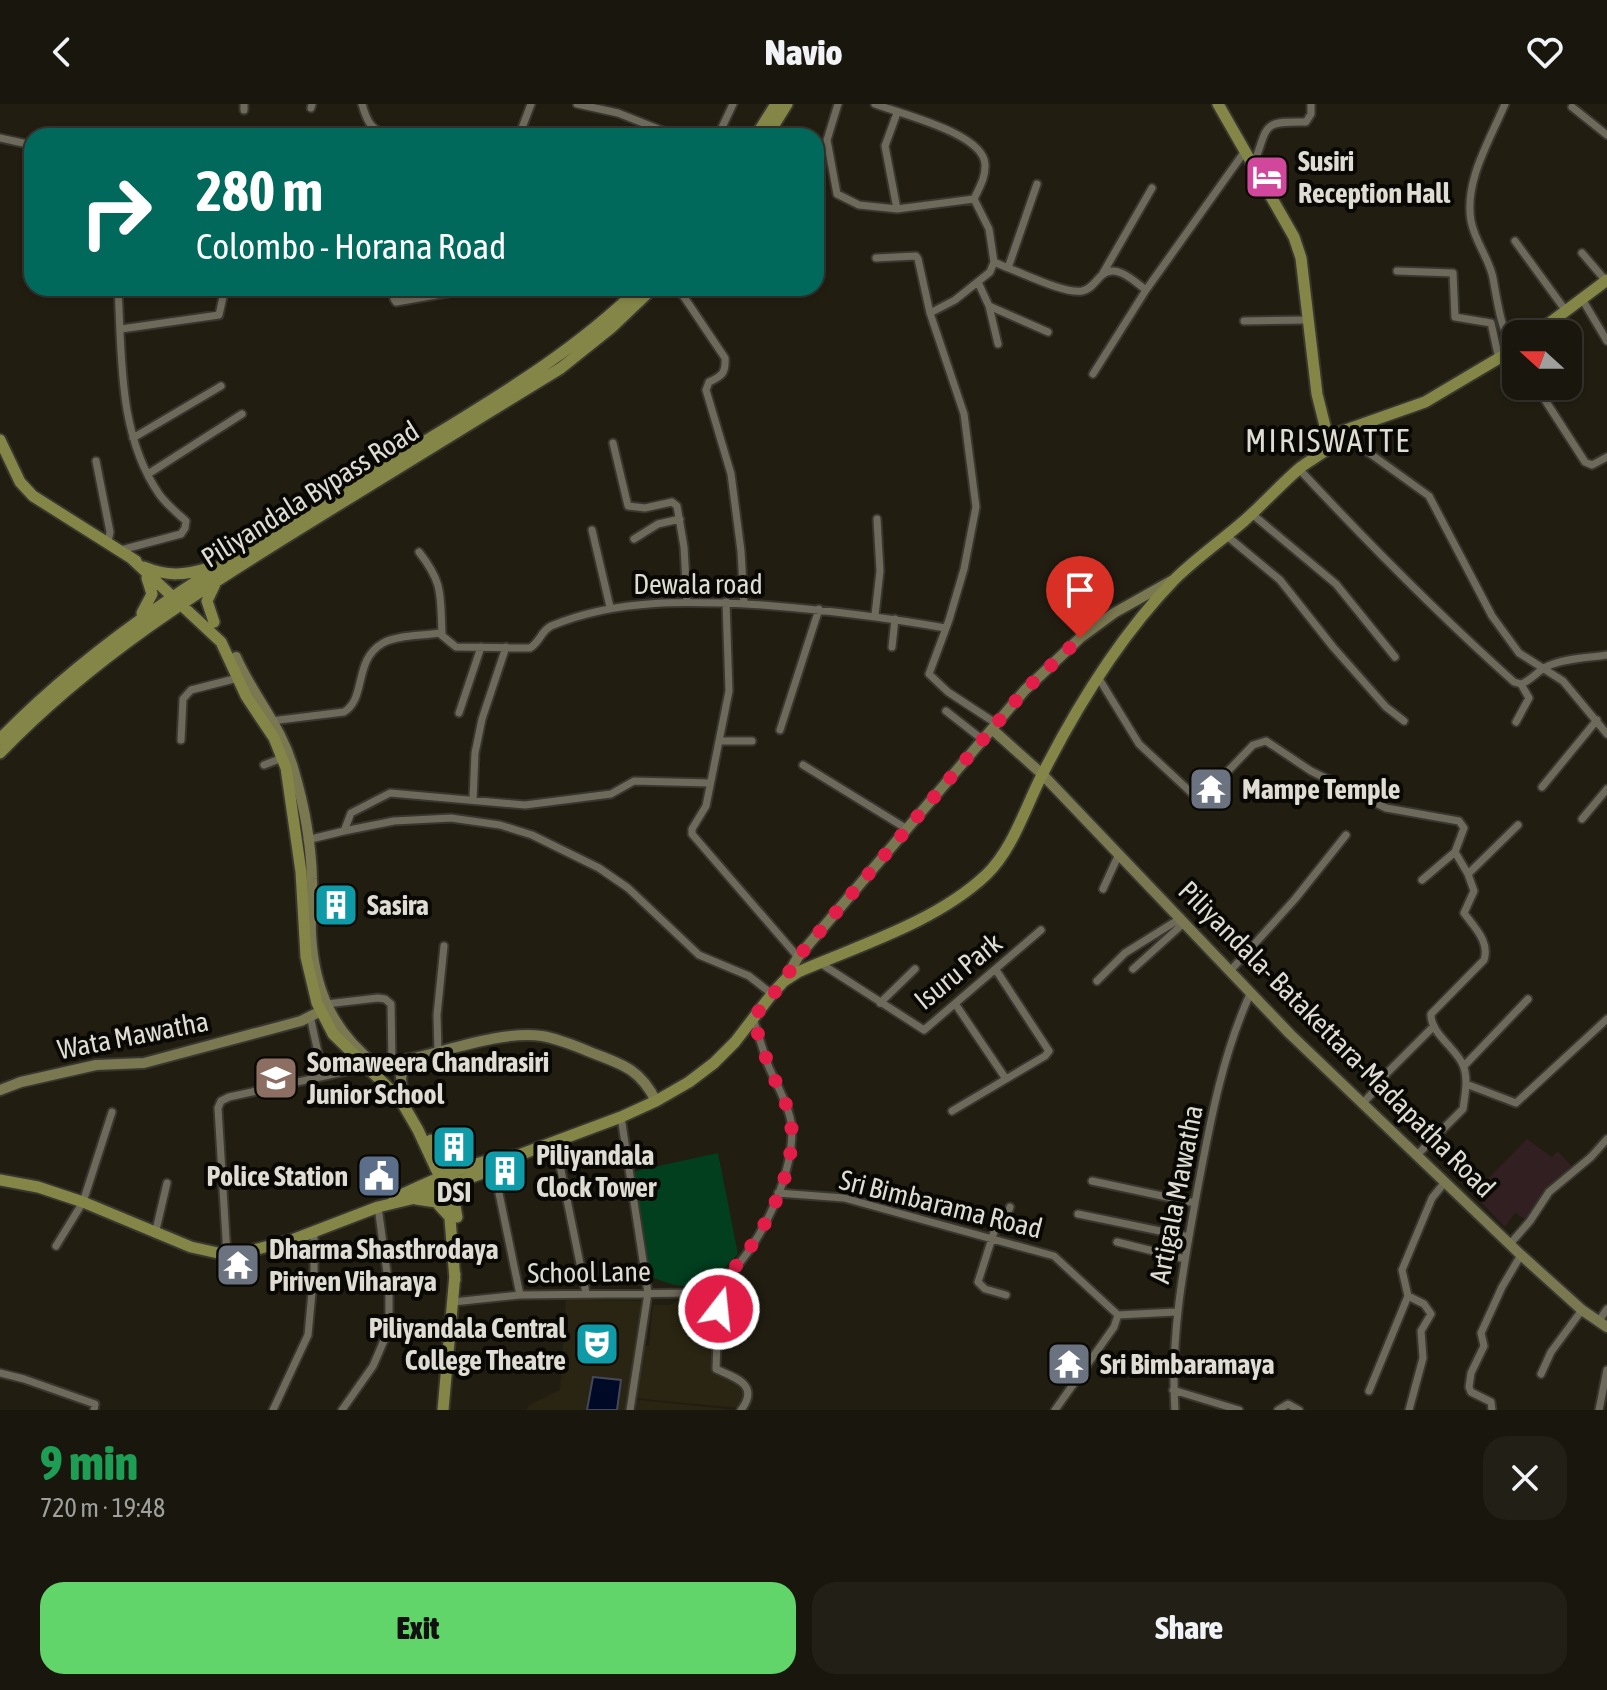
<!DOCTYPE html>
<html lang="en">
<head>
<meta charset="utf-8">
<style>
	body { margin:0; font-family:"Asap Condensed",sans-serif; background:#221f16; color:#f1f3f6; height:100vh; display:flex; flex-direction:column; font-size:30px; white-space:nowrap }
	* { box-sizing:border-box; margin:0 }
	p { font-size:26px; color:#9f9f9d }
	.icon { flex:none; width:44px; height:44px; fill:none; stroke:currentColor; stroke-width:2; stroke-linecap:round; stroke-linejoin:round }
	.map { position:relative; height:1306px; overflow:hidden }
	.panel { display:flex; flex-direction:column; background:#19160d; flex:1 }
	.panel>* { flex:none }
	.guide { position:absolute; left:24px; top:24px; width:800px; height:168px; border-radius:24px; box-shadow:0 2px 6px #0004,0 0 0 2px #37352e; background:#00695c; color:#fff; overflow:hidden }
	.needle { width:52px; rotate:291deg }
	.fabs { position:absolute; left:1502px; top:216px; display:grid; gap:16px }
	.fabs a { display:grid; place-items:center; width:80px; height:80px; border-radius:16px; background:#19160d; box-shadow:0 2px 6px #0004,0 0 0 2px #37352e; font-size:40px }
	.pin { position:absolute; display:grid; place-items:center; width:68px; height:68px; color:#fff; margin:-82px -34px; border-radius:50% 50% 50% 0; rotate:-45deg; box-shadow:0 0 8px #0007 }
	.pin .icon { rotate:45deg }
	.me { position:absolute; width:88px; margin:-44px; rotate:16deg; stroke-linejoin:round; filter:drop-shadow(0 0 6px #0008) }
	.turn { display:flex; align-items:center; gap:28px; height:168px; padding:0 40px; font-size:36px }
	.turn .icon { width:104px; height:104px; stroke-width:2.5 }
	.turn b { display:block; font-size:56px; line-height:68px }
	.round { display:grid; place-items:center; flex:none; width:84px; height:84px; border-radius:24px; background:#221f16 }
	.overview { display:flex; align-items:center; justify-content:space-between; height:136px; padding:0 40px }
	h1 { font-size:48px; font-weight:800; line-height:60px; color:#1e9e55 }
	.button { display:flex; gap:16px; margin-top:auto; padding:16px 40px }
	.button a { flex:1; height:92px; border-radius:24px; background:#61d46a; color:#111; font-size:32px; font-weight:800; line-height:92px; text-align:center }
	.button a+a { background:#221f16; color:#f1f3f6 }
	header { display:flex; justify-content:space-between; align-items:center; height:104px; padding:0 40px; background:#19160d; font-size:36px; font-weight:800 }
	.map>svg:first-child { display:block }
	.commercial { fill:#311f22 }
	.built { fill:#2a2512 }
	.green { fill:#013f1f }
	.water { fill:#000926; stroke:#43485a; stroke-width:2 }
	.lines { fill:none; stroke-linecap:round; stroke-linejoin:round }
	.street-casing { stroke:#39362f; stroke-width:11 }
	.secondary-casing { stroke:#39362f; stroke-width:14 }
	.primary-casing { stroke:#39362f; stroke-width:15 }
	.street { stroke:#6e6a5b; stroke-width:7 }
	.secondary { stroke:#797851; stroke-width:10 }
	.primary { stroke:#848647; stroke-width:11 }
	.route { stroke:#e11d48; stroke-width:14; stroke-dasharray:0 25.2 }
	.labels { text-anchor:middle; stroke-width:8; stroke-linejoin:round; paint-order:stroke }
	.poi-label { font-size:28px; font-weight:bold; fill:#dedcd3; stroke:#090804; text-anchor:start }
	.street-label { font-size:28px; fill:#dedcd3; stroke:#090804 }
	.quarter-label { font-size:32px; letter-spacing:2px; fill:#dedcd3; stroke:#090804 }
</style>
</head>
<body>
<header><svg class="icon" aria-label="back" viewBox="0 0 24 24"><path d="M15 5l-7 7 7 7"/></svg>Navio<svg class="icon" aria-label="heart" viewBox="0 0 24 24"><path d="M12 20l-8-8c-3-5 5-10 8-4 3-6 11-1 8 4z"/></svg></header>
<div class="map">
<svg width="1607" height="1306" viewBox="0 0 1607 1306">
	<rect width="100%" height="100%" fill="#211d11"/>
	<path class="commercial" d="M1527,1035L1552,1053L1558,1047L1573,1064L1528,1117L1515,1109L1505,1123L1473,1090Z"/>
	<path class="built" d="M715,1192L711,1268L723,1271L743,1285V1296L738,1304L633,1294L641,1242H649L653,1201H670L678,1197Z
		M566,1196L642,1197L644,1205L636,1233L639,1235L628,1295L737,1306H527L528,1302L560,1286Z"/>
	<path class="green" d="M718,1049L738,1150C703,1187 691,1190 644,1170L631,1068Z"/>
	<path class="water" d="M593,1273L621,1276L617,1306H587Z"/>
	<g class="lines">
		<g class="street-casing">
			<path id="street" d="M244,0V6
				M362,0C367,18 371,26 389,32
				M577,0L618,9L676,32
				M838,0L827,36L837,90L859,101L897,105L974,95
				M875,0C900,10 983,29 985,60C986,73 979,84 974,95L989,125L994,158L990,168L955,196L930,209
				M1505,0C1490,36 1464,77 1471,117C1475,138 1489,154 1493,174C1498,201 1501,227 1516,251
				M1572,3L1607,31
				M311,4L312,0
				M519,32L531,0
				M718,32L733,0
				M0,34L32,41
				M1253,62C1269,21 1260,17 1306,18L1311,10V0
				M897,105L885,42L897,9
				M1515,137L1566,207
				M1582,149L1606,177
				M876,154L916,152L918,155L930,209L964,310L976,403L964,465L949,516L929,570L948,588L997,620
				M994,158L1008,164L1037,80
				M1008,164C1025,170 1065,190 1082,187C1092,185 1095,177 1102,171C1116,159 1134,177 1146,186L1245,47
				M1397,167L1453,169L1455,213L1491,219L1499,255
				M1103,169L1152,84
				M978,178L989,202L1048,228
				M118,184C122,253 118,330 159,390C166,400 177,409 186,417L185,424L181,430L121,446
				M394,184V195L396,198L476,184
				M678,184L725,254C726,269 722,272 709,278L706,286L731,370L741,447L744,500
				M1582,195L1607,237
				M989,202L998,240
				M1244,217L1307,216
				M121,225L219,211L225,184
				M1093,270L1146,186
				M1536,282L1585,358L1592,361L1607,353
				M1340,328L1429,392L1492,512L1519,549L1563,577L1607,630
				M133,334L221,282
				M613,339L628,402L645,404L672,398L677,402L684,443L687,497
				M96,357L110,428L108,438
				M1299,365C1368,439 1439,511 1514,578L1521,580C1532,576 1538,566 1548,562C1566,554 1588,554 1607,551
				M148,370L242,310
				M1252,410L1336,480L1395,553
				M592,426L610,503
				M1227,432L1280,476L1333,543L1386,603L1404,617
				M634,435L658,420L680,415
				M419,448C444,480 440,491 442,529
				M726,498L729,587L706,702L692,725V730L798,853
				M875,511L880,467L877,415
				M892,543L895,515
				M1098,573L1139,640L1197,694L1204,692L1253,641L1266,637L1311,667L1386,704L1459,717L1464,724L1455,748L1468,770L1474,787L1464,809C1475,824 1490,838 1484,856L1431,910C1430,928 1454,943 1462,959C1469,972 1465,991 1463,1005L1416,1052
				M946,607L983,636
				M459,609L481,543
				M271,617L344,608C367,594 353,556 383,539C397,531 422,532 439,529L456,543L530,544C540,538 541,527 551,522C618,494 691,497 762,501C824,506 884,513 945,524
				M1516,618L1529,594L1521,580
				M780,626L819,505
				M181,636L183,595L191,586L238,574
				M719,637H752
				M264,661L282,654
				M803,661L907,725
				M1542,683L1597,616
				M473,696L475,649L482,615L506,543
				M1582,715L1607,685
				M344,727L394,717L451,714L500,721L532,731L599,764L628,784L699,851L749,872L772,890
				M307,736L344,727L351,709L390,689L525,701L611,690L634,677L709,679
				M1468,770L1518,721
				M1422,776L1455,748
				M1103,785L1119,750
				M820,859L924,926L1041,826
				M1133,865L1185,818
				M1231,866L1295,795L1346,731
				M1097,877L1125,849L1181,814
				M880,899L915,865
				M326,900L378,894L385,895L391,900L392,958
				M956,901L1006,975
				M310,912L321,962L330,971
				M438,948L437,911L444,842
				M1464,962L1528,895
				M1466,980L1516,999L1607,915
				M1363,999L1379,982L1387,969L1434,922
				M952,1007L1045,952L1049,947L996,866
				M621,1013L648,1189L630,1306
				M555,1037L586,1189
				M494,1065L520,1191
				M1092,1077L1195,1099
				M778,1089L844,1094L1054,1152L1118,1211
				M1078,1110L1189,1133
				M155,1130L167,1079
				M1117,1138L1185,1155
				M1510,1140L1530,1117L1549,1088L1591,1053L1607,1035
				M56,1142L83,1098L112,1008
				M227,1151L218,1004L221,997L229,993L366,963
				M719,1179L716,1265C736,1274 760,1281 741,1306
				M1006,1191L985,1185L978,1178L994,1128L1006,1115L1010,1103
				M453,1198L520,1191L693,1189C703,1186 713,1184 721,1177C758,1150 798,1064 791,1018C788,999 776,980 768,961C763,946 758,930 753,914
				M1118,1211L1176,1208
				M1598,1218L1607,1205
				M0,1269L24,1275L95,1300L94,1306
				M1541,1270L1551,1248L1582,1206
				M1173,1286L1239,1306
				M1369,1287L1408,1192
				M273,1306L308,1231L314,1167V1127
				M342,1306L373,1262L385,1234L389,1210V1183L378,1103
				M1055,1306L1114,1223L1118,1211
				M1175,1306C1170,1232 1184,1160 1197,1088C1210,1019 1222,951 1251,888
				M1278,1306L1288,1300L1299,1306
				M1409,1306L1423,1254L1421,1227L1431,1210L1424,1200L1408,1192L1402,1166L1432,1094L1445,1078
				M1492,1306L1491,1298L1471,1288L1469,1283L1471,1269L1484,1242L1481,1229L1502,1183L1521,1151
				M1599,1306L1607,1266"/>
		</g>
		<g class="secondary-casing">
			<path id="secondary" d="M236,553C254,594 282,622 294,667C304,701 311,739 312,775C313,794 310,812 311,830C314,886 333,928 377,962
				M993,626L1042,670L1290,930L1521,1151L1582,1206L1607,1223
				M785,876L798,853L1025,586L1080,534L1114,509L1171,477
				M371,962C422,958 493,925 542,932C560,935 578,943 595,950C625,961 641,967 656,997
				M0,986L21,978L96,961L144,959L301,917L321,907
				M402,988L401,973L408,955"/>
		</g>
		<g class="primary-casing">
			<path id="primary" d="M1218,0L1294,133L1301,154L1317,290L1330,342
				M756,32L776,0
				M767,32L787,0
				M1535,230L1607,176
				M0,336L20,378L33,392L136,457
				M130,453L221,538L246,592L274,634L286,664L301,768L306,853L317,899L333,930L400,995L418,1026L444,1082L450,1115L455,1176
				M144,463C168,473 185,471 209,464
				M142,509L152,490L147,474
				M214,518L207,497L216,478
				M0,635C122,509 279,427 427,336C502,290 576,246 639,184
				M0,649C91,554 200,486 312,417C395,366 478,315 561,264L611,224L653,184
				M431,1036L449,1069L457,1113
				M0,1076L38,1083L83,1098L191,1143L227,1151L242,1149L292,1136L378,1103L411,1095L494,1065L519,1051L621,1013L656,997L689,978L714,959L735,938L772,890L784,877L798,868C860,841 936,818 986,771C1013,745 1025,704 1042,671C1077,602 1120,532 1174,476C1195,455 1221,437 1244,417C1263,400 1281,380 1301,363C1314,353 1336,344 1340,328L1425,298L1516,244
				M394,1094C432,1077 471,1057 513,1052
				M416,1095L436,1098L448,1111
				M443,1306L455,1170"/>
		</g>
		<use href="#street" class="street"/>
		<use href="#secondary" class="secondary"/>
		<use href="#primary" class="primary"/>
	</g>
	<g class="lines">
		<path class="route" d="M719,1205V1179C756,1148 798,1070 791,1020C789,1000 776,981 769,962C763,946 758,930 753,914L784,877L798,853L1025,586L1080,534"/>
	</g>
	<defs>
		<g id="hotel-square" transform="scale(2.3)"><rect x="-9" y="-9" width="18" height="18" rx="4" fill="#d1479c" stroke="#090804"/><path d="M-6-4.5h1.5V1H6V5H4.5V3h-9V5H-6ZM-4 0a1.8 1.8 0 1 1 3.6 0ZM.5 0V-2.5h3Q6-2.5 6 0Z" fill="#fff"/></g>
		<g id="temple-square" transform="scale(2.3)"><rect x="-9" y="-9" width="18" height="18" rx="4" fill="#6b7280" stroke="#090804"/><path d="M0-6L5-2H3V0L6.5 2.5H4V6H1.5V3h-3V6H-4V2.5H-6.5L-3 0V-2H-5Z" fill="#fff"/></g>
		<g id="building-square" transform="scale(2.3)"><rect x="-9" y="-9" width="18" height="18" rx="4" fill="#0f9aa8" stroke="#090804"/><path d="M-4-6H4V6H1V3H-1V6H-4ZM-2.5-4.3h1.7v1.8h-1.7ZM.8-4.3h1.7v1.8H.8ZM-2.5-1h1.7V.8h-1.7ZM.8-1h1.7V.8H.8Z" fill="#fff"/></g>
		<g id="school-square" transform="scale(2.3)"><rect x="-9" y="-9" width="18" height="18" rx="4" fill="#8d6e63" stroke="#090804"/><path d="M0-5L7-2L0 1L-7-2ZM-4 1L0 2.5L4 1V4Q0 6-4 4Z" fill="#fff"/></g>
		<g id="civic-square" transform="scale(2.3)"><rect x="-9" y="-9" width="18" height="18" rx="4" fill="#5c6f8a" stroke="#090804"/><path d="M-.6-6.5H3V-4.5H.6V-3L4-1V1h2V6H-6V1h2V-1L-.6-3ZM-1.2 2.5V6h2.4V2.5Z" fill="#fff"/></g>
		<g id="theatre-square" transform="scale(2.3)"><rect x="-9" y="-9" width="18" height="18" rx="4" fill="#0f9aa8" stroke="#090804"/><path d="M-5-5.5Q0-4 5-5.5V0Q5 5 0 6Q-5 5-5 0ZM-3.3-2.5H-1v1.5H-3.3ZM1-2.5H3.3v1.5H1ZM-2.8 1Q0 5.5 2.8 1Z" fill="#fff"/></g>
	</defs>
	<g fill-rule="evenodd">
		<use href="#hotel-square" x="1267" y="73"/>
		<use href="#temple-square" x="1211" y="685"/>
		<use href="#building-square" x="336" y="801"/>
		<use href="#school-square" x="276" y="974"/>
		<use href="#building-square" x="454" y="1043"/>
		<use href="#building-square" x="505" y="1067"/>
		<use href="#civic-square" x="379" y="1072"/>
		<use href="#temple-square" x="238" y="1161"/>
		<use href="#theatre-square" x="597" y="1240"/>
		<use href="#temple-square" x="1069" y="1260"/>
	</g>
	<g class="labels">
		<g class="poi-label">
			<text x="1298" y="67">Susiri<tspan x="1298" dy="32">Reception Hall</tspan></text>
			<text x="1242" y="695">Mampe Temple</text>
			<text x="367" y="811">Sasira</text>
			<text x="307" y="968">Somaweera Chandrasiri<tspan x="307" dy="32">Junior School</tspan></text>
			<text x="536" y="1061">Piliyandala<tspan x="536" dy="32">Clock Tower</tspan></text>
			<text x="348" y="1082" text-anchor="end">Police Station</text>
			<text x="454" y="1098" text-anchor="middle">DSI</text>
			<text x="269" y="1155">Dharma Shasthrodaya<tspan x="269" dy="32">Piriven Viharaya</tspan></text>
			<text x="566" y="1234" text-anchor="end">Piliyandala Central<tspan x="566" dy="32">College Theatre</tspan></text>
			<text x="1100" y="1270">Sri Bimbaramaya</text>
		</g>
		<g class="street-label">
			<text transform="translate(310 390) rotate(-32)" y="10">Piliyandala Bypass Road</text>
			<text x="698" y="490">Dewala road</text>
			<text transform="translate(958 867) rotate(-39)" y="10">Isuru Park</text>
			<text transform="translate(133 931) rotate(-11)" y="10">Wata Mawatha</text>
			<text transform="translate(1337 935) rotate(45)" y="10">Piliyandala- Batakettara-Madapatha Road</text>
			<text transform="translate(1176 1090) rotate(-79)" y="10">Artigala Mawatha</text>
			<text transform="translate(941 1100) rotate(14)" y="10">Sri Bimbarama Road</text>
			<text transform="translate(589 1168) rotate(-1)" y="10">School Lane</text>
		</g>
		<g class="quarter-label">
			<text x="1328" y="348">MIRISWATTE</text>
		</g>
	</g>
</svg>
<div class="fabs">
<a><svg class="needle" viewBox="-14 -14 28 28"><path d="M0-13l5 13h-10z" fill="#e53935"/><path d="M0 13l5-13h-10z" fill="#9f9f9d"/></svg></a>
</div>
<div class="pin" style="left:1080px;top:534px;background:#d93025"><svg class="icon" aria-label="arrive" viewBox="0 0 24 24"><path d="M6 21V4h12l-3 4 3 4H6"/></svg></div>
<svg class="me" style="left:719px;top:1205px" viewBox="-20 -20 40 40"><circle r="17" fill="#e11d48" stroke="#fff" stroke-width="3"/><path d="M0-11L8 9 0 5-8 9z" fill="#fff"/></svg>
<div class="guide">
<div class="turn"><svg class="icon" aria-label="right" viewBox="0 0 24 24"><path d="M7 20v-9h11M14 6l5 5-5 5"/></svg><div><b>280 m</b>Colombo - Horana Road</div></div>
</div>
</div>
<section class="panel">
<div class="overview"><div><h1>9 min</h1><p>720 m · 19:48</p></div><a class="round"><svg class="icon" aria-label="close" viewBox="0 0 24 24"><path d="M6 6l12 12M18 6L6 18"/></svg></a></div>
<div class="button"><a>Exit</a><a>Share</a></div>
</section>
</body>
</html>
